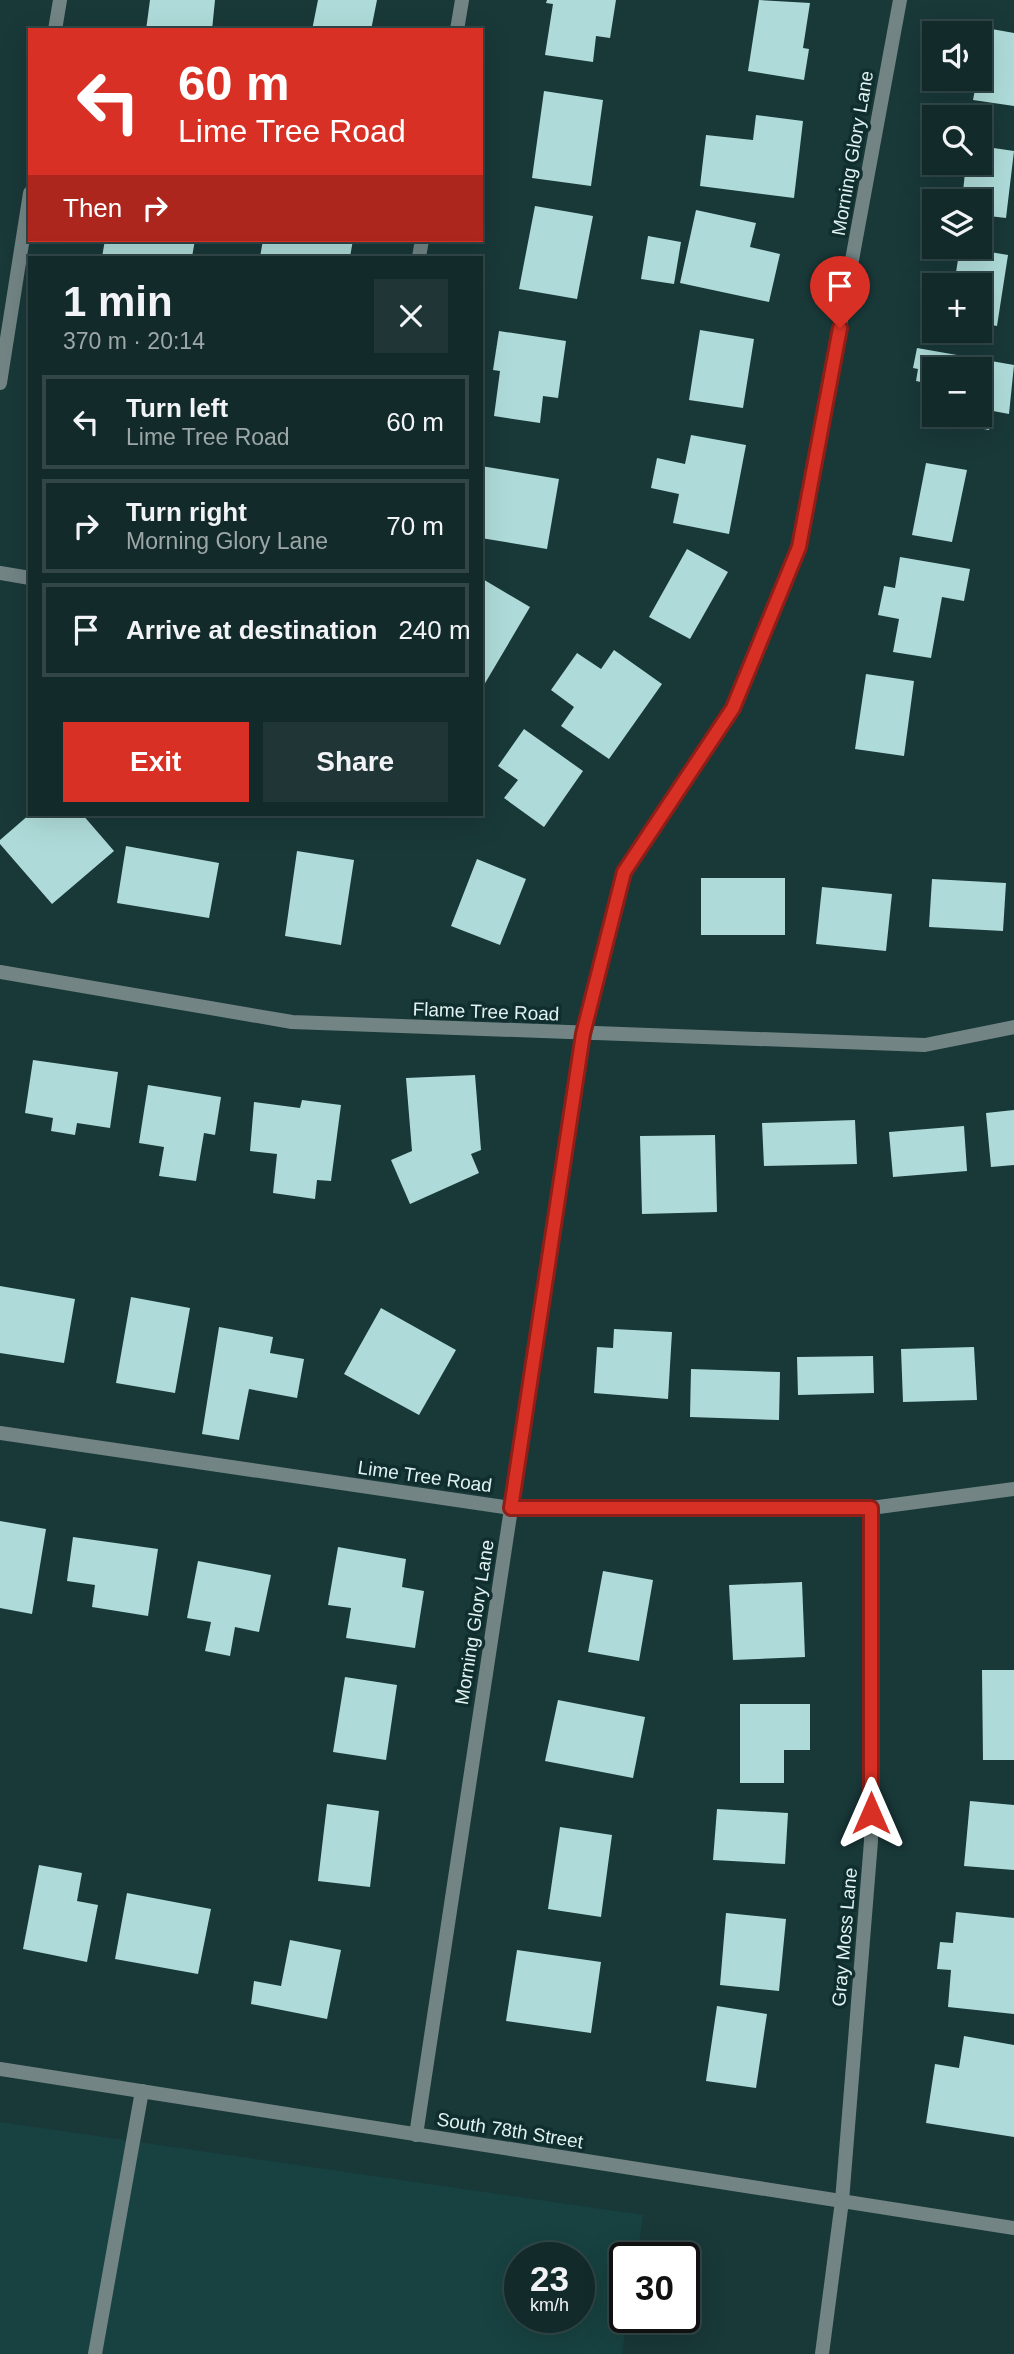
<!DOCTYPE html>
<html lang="en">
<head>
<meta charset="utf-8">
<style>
	body { margin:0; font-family:Helvetica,sans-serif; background:#203636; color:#f1f3f6; height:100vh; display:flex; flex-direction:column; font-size:26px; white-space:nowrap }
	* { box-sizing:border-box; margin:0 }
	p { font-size:23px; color:#9da7a8 }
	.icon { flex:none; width:38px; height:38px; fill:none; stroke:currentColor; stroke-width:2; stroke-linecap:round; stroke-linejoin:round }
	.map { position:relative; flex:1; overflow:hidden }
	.side { position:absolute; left:28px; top:256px; width:455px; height:560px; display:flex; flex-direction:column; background:#132a2a; border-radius:0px; box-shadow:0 7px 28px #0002,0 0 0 2px #324647 }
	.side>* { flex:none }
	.hud { position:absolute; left:28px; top:28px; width:455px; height:214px; border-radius:0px; box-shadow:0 7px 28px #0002,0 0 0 2px #324647; background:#d93025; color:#fff; overflow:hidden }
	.controls { position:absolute; left:922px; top:21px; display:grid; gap:14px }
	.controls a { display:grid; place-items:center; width:70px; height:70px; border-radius:0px; background:#132a2a; box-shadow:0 7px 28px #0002,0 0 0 2px #324647; font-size:35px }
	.speed { position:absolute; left:504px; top:2242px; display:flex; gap:14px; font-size:35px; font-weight:700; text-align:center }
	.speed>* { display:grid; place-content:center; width:91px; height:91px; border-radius:50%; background:#132a2a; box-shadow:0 7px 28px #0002,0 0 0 2px #324647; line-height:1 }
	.speed small { font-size:18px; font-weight:400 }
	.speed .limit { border:4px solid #111; border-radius:10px; background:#fff; color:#111 }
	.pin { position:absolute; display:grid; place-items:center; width:60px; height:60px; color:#fff; margin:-72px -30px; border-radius:50% 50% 50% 0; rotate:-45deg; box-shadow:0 0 7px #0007 }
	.pin .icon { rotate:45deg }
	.me { position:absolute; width:77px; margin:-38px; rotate:0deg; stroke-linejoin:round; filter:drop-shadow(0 0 5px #0008) }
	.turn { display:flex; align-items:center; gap:24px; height:147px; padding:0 35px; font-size:32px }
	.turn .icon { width:91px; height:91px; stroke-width:2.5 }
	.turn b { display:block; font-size:49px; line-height:60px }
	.then { display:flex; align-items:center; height:66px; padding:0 35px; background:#0003; gap:14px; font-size:26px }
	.round { display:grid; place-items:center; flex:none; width:74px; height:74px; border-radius:0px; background:#203636 }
	.summary { display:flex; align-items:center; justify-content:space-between; height:119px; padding:0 35px }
	h1 { font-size:42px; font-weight:800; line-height:52px }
	.cta { display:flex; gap:14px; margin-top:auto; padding:14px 35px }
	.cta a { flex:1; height:80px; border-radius:0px; background:#d93025; color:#fff; font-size:28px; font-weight:800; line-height:80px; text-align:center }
	.cta a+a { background:#203636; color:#f1f3f6 }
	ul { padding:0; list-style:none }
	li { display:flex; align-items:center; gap:21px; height:94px; margin:0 14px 10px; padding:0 21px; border:4px solid #324647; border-radius:0px }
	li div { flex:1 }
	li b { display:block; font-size:26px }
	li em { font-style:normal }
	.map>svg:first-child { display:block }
	.built { fill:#174241; fill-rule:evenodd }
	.building { fill:#aedbd9 }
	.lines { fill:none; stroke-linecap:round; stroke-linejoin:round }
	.service { stroke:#728484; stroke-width:14 }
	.minor { stroke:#728484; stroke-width:14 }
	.tertiary { stroke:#728484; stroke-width:14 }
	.route-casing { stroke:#8d1f18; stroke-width:18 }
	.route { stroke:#d93025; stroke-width:12 }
	.labels { text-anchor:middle; stroke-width:7; stroke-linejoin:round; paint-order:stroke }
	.street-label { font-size:19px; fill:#e0f2f1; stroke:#0f2e2d }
</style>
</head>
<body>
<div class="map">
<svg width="1014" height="2354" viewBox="0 0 1014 2354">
	<rect width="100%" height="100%" fill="#193838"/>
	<path class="built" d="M0,2122L643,2215L637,2257L625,2258V2317H627L622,2354H0ZM520,2258H579V2317H520Z"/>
	<path class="building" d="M150,0H215L212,30H146Z
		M318,0H377L371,30H312Z
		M547,0H616L610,38L596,36L593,62L545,55L553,4L546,3Z
		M759,0L810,3L803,48L809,49L804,80L748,71Z
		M986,28L1014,33V106L973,100L977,79H980Z
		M544,91L603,100L591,186L532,178Z
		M756,115L803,121L794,198L700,186L706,135L753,140Z
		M980,146L1014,151L1006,218L980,215V201H962L966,163H980Z
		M535,206L593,216L577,299L519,289Z
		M696,210L756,223L750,247L780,254L769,302L680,283Z
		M648,236L681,242L674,284L641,279Z
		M105,240H195L192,257H102Z
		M263,240H353L350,257H260Z
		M960,247L1008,255L997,326L980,323V285H954Z
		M700,330L754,339L743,408L689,400Z
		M499,331L566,341L558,398L543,396L540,423L494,416L500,371L493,370Z
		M917,348L1014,365L1009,414L993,411L989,430L935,419V415H980V369H934V401L923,399L926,383L916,381L918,369L913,368Z
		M691,435L746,445L729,534L673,523L679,494L651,488L657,458L685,464Z
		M926,463L967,470L952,542L912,535Z
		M481,466L559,479L547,549L481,538Z
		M687,549L728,572L690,639L649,617Z
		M900,557L970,569L964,601L942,597L931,658L893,652L899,619L878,615L884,586L895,588Z
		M481,578L530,607L481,690Z
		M614,650L662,684L609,759L561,726L574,707L551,690L577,653L601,669Z
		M866,674L914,681L904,756L855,749Z
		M524,729L583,771L544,827L504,798L518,780L498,766Z
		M30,814H63L67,818L72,814H82L114,851L52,904L0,844V840Z
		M126,846L219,863L209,918L117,903Z
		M297,851L354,860L341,945L285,936Z
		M477,859L526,879L500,945L451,926Z
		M701,878H785V935H701Z
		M932,879L1006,883L1003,931L929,927Z
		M822,887L892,894L886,951L816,944Z
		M33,1060L118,1072L110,1128L77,1123L75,1135L51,1131L53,1118L25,1113Z
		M475,1075L481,1150L471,1154L479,1173L410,1204L391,1160L412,1151L406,1078Z
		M148,1085L221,1097L215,1135L204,1133L196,1181L159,1176L164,1147L139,1143Z
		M302,1100L341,1105L331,1181L317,1180L315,1199L273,1193L277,1154L250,1151L254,1102L300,1108Z
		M1014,1110V1165L991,1167L986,1113Z
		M855,1120L857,1164L764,1166L762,1123Z
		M964,1126L967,1171L893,1177L889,1132Z
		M715,1135L717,1212L642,1214L640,1136Z
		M0,1286L75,1299L64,1363L0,1353Z
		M131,1297L190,1308L175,1393L116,1383Z
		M381,1308L456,1350L419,1415L344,1374Z
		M219,1327L273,1337L270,1353L304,1359L297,1398L249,1389L239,1440L202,1434Z
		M614,1329L672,1332L668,1399L594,1393L597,1347L613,1348Z
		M974,1347L977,1400L903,1402L901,1349Z
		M873,1356L874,1393L798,1395L797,1357Z
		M691,1369L780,1372L779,1420L690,1417Z
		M0,1521L46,1529L32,1614L0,1608Z
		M73,1537L158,1549L148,1616L92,1607L95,1585L67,1581Z
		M338,1547L406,1559L402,1587L424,1591L415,1648L346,1638L351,1608L328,1605Z
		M198,1561L271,1575L259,1632L235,1627L230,1656L205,1651L211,1622L187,1618Z
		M603,1571L653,1580L639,1661L588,1652Z
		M802,1582L805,1657L733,1660L729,1585Z
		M982,1670H1014V1760H983Z
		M345,1677L397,1685L386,1760L333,1752Z
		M558,1700L645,1717L633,1778L545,1761Z
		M740,1704H810V1750H784V1783H740Z
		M970,1801L1014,1805V1870L964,1866Z
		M327,1804L379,1811L370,1887L318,1881Z
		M717,1809L788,1813L785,1864L713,1860Z
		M560,1827L612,1835L601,1917L548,1909Z
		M39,1865L82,1873L77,1901L98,1905L87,1962L23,1949Z
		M127,1893L211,1909L198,1974L115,1959Z
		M956,1912L1014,1918V2014L948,2007L951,1970L937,1969L940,1942L953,1943Z
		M726,1913L786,1919L779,1991L720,1985Z
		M290,1940L341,1950L327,2019L251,2004L254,1981L281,1986Z
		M517,1950L601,1962L591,2033L506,2021Z
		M717,2006L767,2014L756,2088L706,2081Z
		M964,2036L1014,2045V2137L926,2123L935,2064L959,2068Z"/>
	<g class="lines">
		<path class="service" d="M95,2354L142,2091
			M822,2354L842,2201"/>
		<path class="minor" d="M55,30L60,0
			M457,30L462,0
			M419,257L422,240
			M0,383L30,193
			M0,573L30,578
			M0,972L292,1022L925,1045L1014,1027
			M0,1433L511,1508H871L1014,1489
			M416,2135L583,1034L624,872L733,708L799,547L900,0
			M842,2201L871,1841V1508"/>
		<path class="tertiary" d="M0,2069L1014,2228"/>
	</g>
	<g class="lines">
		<g class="route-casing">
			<path id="route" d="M840,328L799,547L733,708L624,872L583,1034L511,1508H871V1813"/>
		</g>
		<use href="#route" class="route"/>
	</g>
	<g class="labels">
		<g class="street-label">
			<text transform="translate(852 153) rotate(-80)" y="7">Morning Glory Lane</text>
			<text transform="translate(486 1011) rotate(2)" y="7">Flame Tree Road</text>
			<text transform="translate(425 1476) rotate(8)" y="7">Lime Tree Road</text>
			<text transform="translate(474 1622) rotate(-81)" y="7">Morning Glory Lane</text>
			<text transform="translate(844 1937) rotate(-85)" y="7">Gray Moss Lane</text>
			<text transform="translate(510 2130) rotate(9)" y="7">South 78th Street</text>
		</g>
	</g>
</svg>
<div class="controls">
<a><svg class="icon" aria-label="sound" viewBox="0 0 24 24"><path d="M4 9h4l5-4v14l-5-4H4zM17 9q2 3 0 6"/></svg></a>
<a><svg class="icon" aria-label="search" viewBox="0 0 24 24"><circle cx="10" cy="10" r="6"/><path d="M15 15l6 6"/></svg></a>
<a><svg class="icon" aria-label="layers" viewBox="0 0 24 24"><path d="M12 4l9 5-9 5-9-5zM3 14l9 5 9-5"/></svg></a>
<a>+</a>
<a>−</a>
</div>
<div class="speed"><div>23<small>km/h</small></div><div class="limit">30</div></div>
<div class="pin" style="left:840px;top:328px;background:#d93025"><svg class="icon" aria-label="arrive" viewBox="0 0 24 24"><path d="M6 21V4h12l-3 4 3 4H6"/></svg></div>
<svg class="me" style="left:871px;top:1813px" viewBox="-20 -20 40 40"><path d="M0-17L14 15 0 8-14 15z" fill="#d93025" stroke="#fff" stroke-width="4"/></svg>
<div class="hud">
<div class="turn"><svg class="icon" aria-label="left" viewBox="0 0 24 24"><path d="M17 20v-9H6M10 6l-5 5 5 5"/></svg><div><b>60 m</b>Lime Tree Road</div></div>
<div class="then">Then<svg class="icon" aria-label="right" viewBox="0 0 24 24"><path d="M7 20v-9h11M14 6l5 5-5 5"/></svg></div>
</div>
<section class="side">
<div class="summary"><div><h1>1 min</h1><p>370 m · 20:14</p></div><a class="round"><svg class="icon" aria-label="close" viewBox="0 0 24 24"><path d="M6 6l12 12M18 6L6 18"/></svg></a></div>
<ul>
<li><svg class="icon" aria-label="left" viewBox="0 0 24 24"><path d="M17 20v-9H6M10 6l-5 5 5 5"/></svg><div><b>Turn left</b><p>Lime Tree Road</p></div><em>60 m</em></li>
<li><svg class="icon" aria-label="right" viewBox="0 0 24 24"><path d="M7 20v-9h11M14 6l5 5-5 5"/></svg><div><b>Turn right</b><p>Morning Glory Lane</p></div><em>70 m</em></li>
<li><svg class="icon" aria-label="arrive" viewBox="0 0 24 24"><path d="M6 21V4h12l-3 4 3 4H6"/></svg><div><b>Arrive at destination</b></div><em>240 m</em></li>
</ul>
<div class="cta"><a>Exit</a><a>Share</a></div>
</section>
</div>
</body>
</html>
